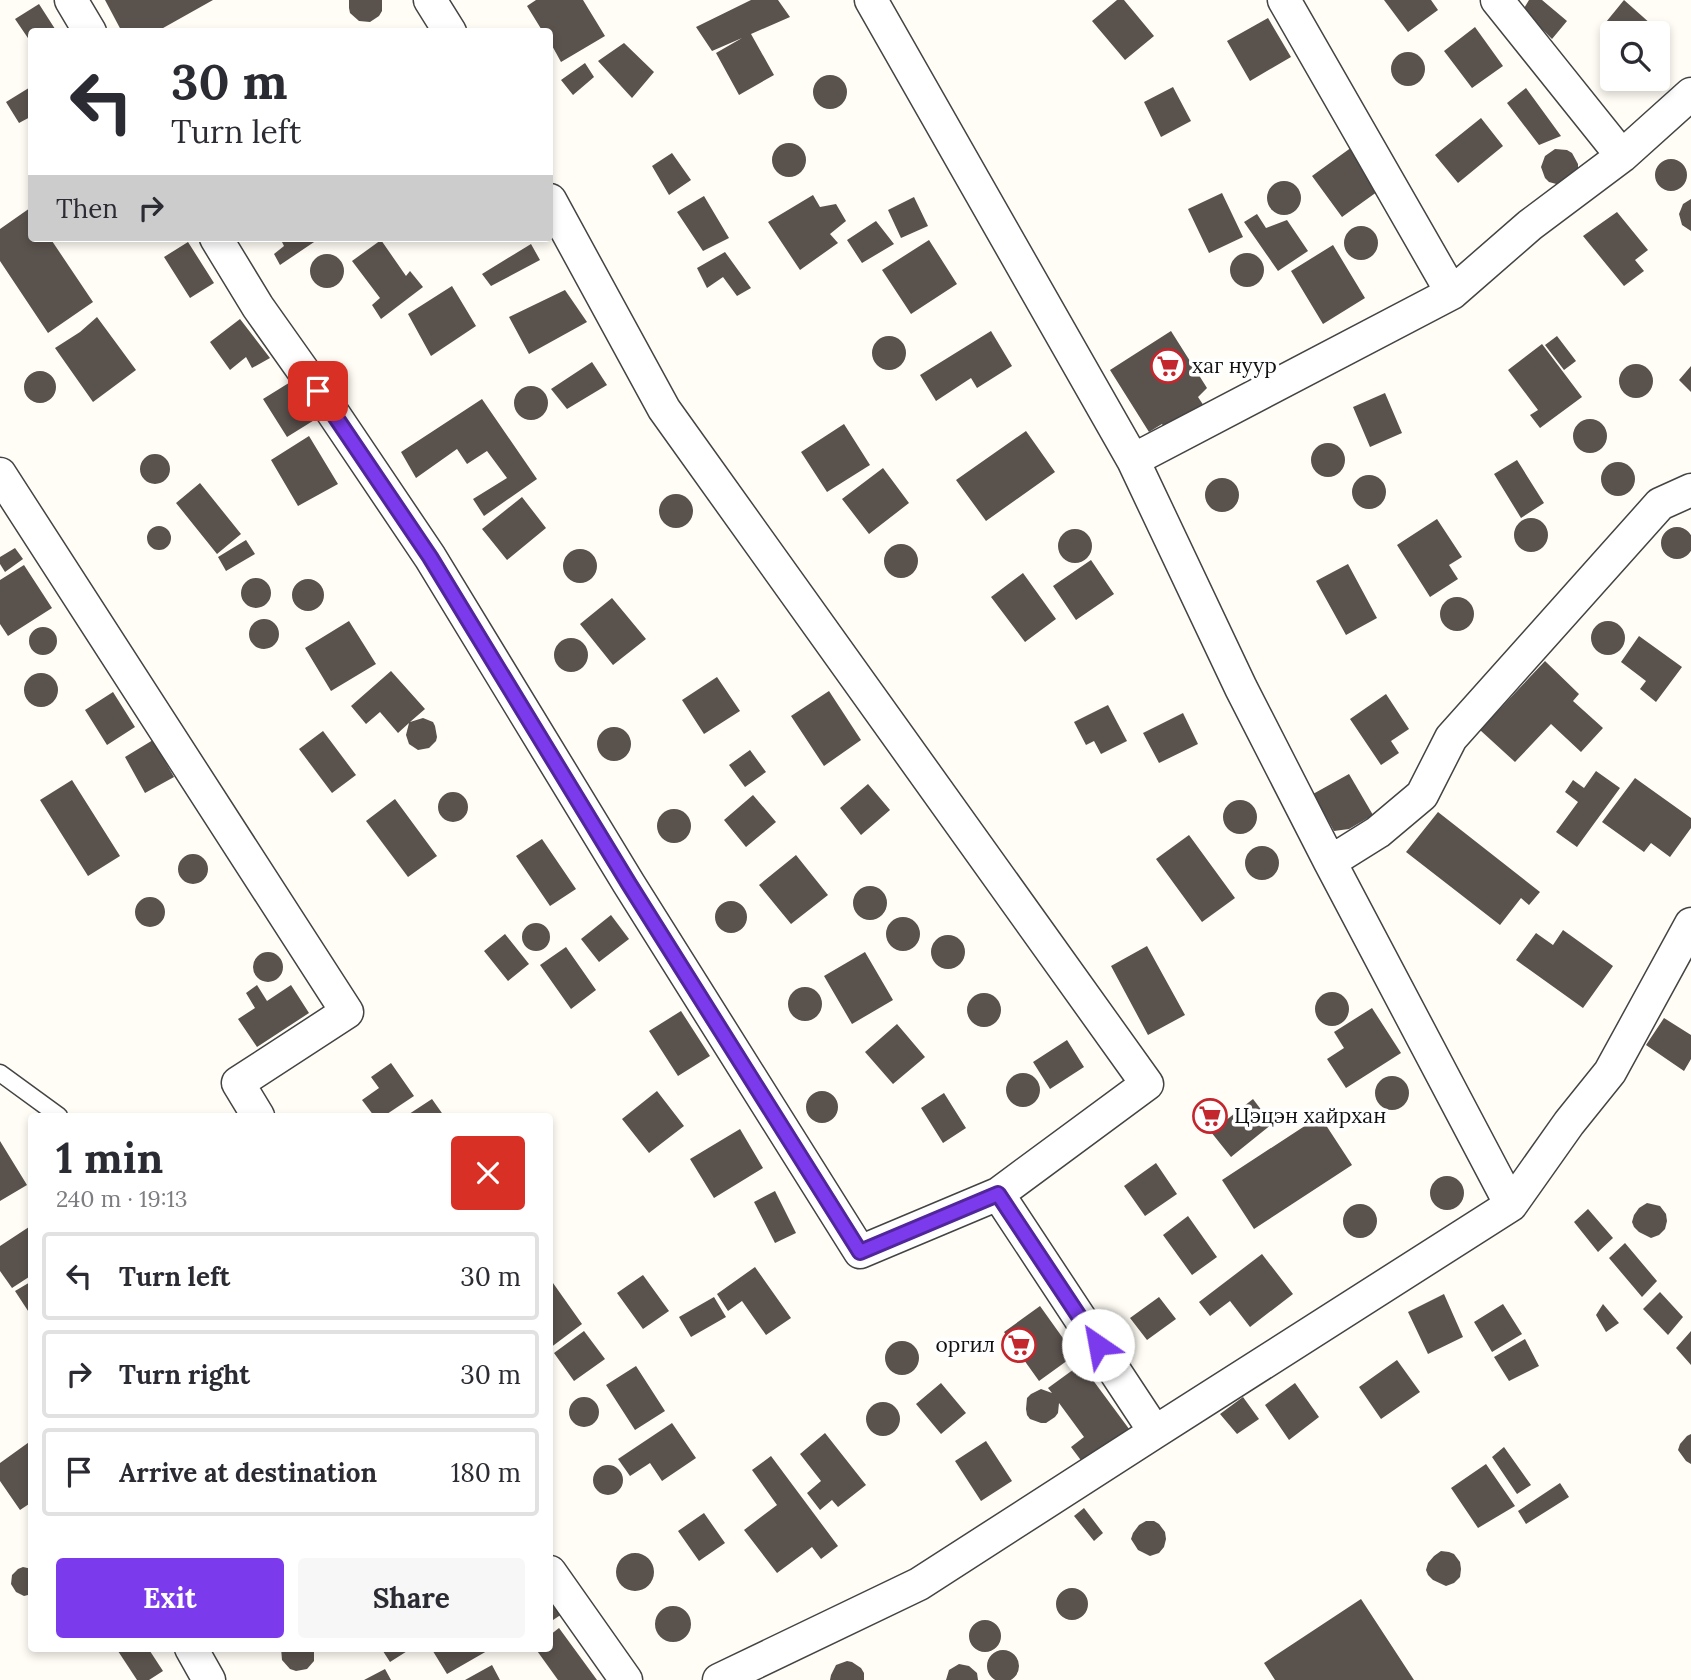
<!DOCTYPE html>
<html lang="en">
<head>
<meta charset="utf-8">
<style>
	body { margin:0; font-family:Lora,serif; background:#f7f7f7; color:#2b2b33; height:100vh; display:flex; flex-direction:column; font-size:26px; white-space:nowrap }
	* { box-sizing:border-box; margin:0 }
	p { font-size:23px; color:#7c7c81 }
	.icon { flex:none; width:38px; height:38px; fill:none; stroke:currentColor; stroke-width:2; stroke-linecap:round; stroke-linejoin:round }
	.map { position:relative; flex:1; overflow:hidden }
	.drawer { position:absolute; left:28px; top:1113px; width:525px; height:539px; display:flex; flex-direction:column; background:#fff; border-radius:7px; box-shadow:0 4px 10px #0003 }
	.drawer>* { flex:none }
	.guide { position:absolute; left:28px; top:28px; width:525px; height:214px; border-radius:7px; box-shadow:0 4px 10px #0003; background:#fff; color:#2b2b33; overflow:hidden }
	.controls { position:absolute; left:1600px; top:21px; display:grid; gap:14px }
	.controls a { display:grid; place-items:center; width:70px; height:70px; border-radius:7px; background:#fff; box-shadow:0 4px 10px #0003; font-size:35px }
	.pin { position:absolute; display:grid; place-items:center; width:60px; height:60px; color:#fff; margin:-30px; border-radius:14px; box-shadow:0 4px 10px #0006 }
	.me { position:absolute; width:77px; margin:-38px; rotate:327deg; stroke-linejoin:round; filter:drop-shadow(0 0 5px #0008) }
	.turn { display:flex; align-items:center; gap:24px; height:147px; padding:0 28px; font-size:32px }
	.turn .icon { width:91px; height:91px; stroke-width:2.5 }
	.turn b { display:block; font-size:49px; line-height:60px }
	.then { display:flex; align-items:center; height:66px; padding:0 28px; background:#0003; gap:14px; font-size:26px }
	.round { display:grid; place-items:center; flex:none; width:74px; height:74px; border-radius:7px; background:#f7f7f7 }
	.summary { display:flex; align-items:center; justify-content:space-between; height:119px; padding:0 28px }
	h1 { font-size:42px; font-weight:800; line-height:52px }
	.primary-button { display:flex; gap:14px; margin-top:auto; padding:14px 28px }
	.primary-button a { flex:1; height:80px; border-radius:7px; background:#7c3aed; color:#fff; font-size:28px; font-weight:800; line-height:80px; text-align:center }
	.primary-button a+a { background:#f7f7f7; color:#2b2b33 }
	ul { padding:0; list-style:none }
	li { display:flex; align-items:center; gap:21px; height:88px; margin:0 14px 10px; padding:0 14px; border:4px solid #e1e1e2; border-radius:7px }
	li div { flex:1 }
	li b { display:block; font-size:26px }
	li em { font-style:normal }
	.map>svg:first-child { display:block }
	.building { fill:#5a524d }
	.lines { fill:none; stroke-linecap:round; stroke-linejoin:round }
	.lane-casing { stroke:#444; stroke-width:19 }
	.street-casing { stroke:#444; stroke-width:35 }
	.lane { stroke:#fff; stroke-width:16 }
	.street { stroke:#fff; stroke-width:32 }
	.route-casing { stroke:#51269a; stroke-width:18 }
	.route { stroke:#7c3aed; stroke-width:12 }
	.labels { text-anchor:middle; stroke-width:7; stroke-linejoin:round; paint-order:stroke }
	.poi-label { font-size:21px; fill:#111; stroke:#fff; text-anchor:start }
</style>
</head>
<body>
<div class="map">
<svg width="1691" height="1680" viewBox="0 0 1691 1680">
	<rect width="100%" height="100%" fill="#fffdf5"/>
	<path class="building" d="M105,0H213L156,32H122Z
		M349,0H382V11L379,16L370,22L359,21L350,13L349,8Z
		M536,0H583L605,36L561,62L550,42V32H543L527,6Z
		M751,0H778L790,17L751,34L774,75L739,95L716,53L742,38L712,51L696,27Z
		M1117,0H1124L1154,36L1125,60L1092,21Z
		M1384,0H1431L1438,10L1408,32Z
		M1529,0H1542L1567,21L1552,39L1523,10Z
		M1624,0L1661,33L1657,37V33H1612V36L1602,27Z
		M39,4L57,32H32V44L15,19Z
		M1268,18L1291,57L1250,81L1227,41Z
		M1475,27L1503,66L1472,88L1444,51Z
		M624,43L654,72L632,98L598,61Z
		M1391 69a17 17 0 1 1 34 0a17 17 0 1 1-34 0Z
		M585,63L594,77L573,95L561,80Z
		M813 92a17 17 0 1 1 34 0a17 17 0 1 1-34 0Z
		M32,86V116L19,123L6,102Z
		M1173,87L1191,121L1161,137L1144,102Z
		M1526,88L1561,136L1539,145L1507,103Z
		M1481,118L1503,146L1458,183L1435,155Z
		M772 160a17 17 0 1 1 34 0a17 17 0 1 1-34 0Z
		M1352,147L1381,189L1342,217L1312,176Z
		M1555,149L1567,150L1572,153L1578,164V170L1560,185L1549,182L1545,178L1541,167L1545,156Z
		M672,153L691,180L669,195L652,166Z
		M1655 175a16 16 0 1 1 32 0a16 16 0 1 1-32 0Z
		M1267 198a17 17 0 1 1 34 0a17 17 0 1 1-34 0Z
		M1222,193L1243,237L1209,253L1188,209Z
		M813,195L820,207L836,204L846,221L830,234L838,243L800,270L768,222Z
		M704,196L729,238L703,251L677,212Z
		M914,197L928,226L901,238L888,210Z
		M1691,199V231L1682,225L1679,214L1683,204Z
		M30,208L32,238H50L93,302L48,333L0,261V229Z
		M1617,212L1648,250L1635,260L1644,271L1624,286L1583,236Z
		M1257,214L1266,228L1287,220L1308,251L1278,271L1244,222Z
		M876,221L894,244L862,263L847,240Z
		M1344 243a17 17 0 1 1 34 0a17 17 0 1 1-34 0Z
		M280,238H320L280,265L274,254L284,246Z
		M381,240L406,276L410,271L423,287L381,319L372,305L380,298L352,261Z
		M929,240L957,284L911,314L882,270Z
		M188,242L214,283L190,298L164,257Z
		M531,244L540,260L491,286L482,274Z
		M1333,245L1365,298L1323,324L1291,271Z
		M725,252L751,288L737,296L723,277L707,288L697,268Z
		M1230 270a17 17 0 1 1 34 0a17 17 0 1 1-34 0Z
		M310 271a17 17 0 1 1 34 0a17 17 0 1 1-34 0Z
		M452,286L476,326L431,356L408,314Z
		M565,290L587,322L529,354L509,317Z
		M97,317L136,370L93,402L55,348L80,332Z
		M240,319L270,358L252,368L246,357L230,370L210,342Z
		M991,331L1012,366L977,388L971,378L936,401L920,375Z
		M1171,331L1207,388L1198,397L1208,412L1169,436L1162,424L1149,432L1110,370Z
		M1557,336L1576,361L1564,370L1545,345Z
		M872 353a17 17 0 1 1 34 0a17 17 0 1 1-34 0Z
		M1542,344L1582,397L1540,428L1530,415L1538,410L1508,370Z
		M592,362L607,385L567,409L551,389Z
		M1619 381a17 17 0 1 1 34 0a17 17 0 1 1-34 0Z
		M1691,366V392L1679,380Z
		M24 387a16 16 0 1 1 32 0a16 16 0 1 1-32 0Z
		M292,381L316,419L287,437L263,399Z
		M514 403a17 17 0 1 1 34 0a17 17 0 1 1-34 0Z
		M1385,393L1402,433L1370,447L1353,407Z
		M482,399L537,479L484,516L473,499L507,478L487,451L467,464L457,449L416,478L401,452Z
		M1573 436a17 17 0 1 1 34 0a17 17 0 1 1-34 0Z
		M844,424L870,465L827,492L801,452Z
		M1026,431L1055,472L986,521L956,480Z
		M309,436L338,484L298,506L271,460Z
		M1311 460a17 17 0 1 1 34 0a17 17 0 1 1-34 0Z
		M140 469a15 15 0 1 1 30 0a15 15 0 1 1-30 0Z
		M1517,460L1544,503L1521,518L1494,474Z
		M1601 479a17 17 0 1 1 34 0a17 17 0 1 1-34 0Z
		M883,468L909,503L869,534L842,499Z
		M1352 492a17 17 0 1 1 34 0a17 17 0 1 1-34 0Z
		M1205 495a17 17 0 1 1 34 0a17 17 0 1 1-34 0Z
		M200,483L241,534L217,554L176,503Z
		M659 511a17 17 0 1 1 34 0a17 17 0 1 1-34 0Z
		M522,497L546,528L507,560L482,529Z
		M1514 535a17 17 0 1 1 34 0a17 17 0 1 1-34 0Z
		M1437,519L1462,557L1449,565L1458,579L1430,597L1397,545Z
		M147 538a12 12 0 1 1 24 0a12 12 0 1 1-24 0Z
		M1661 543a16 16 0 1 1 32 0a16 16 0 1 1-32 0Z
		M1058 546a17 17 0 1 1 34 0a17 17 0 1 1-34 0Z
		M246,540L255,554L226,571L218,557Z
		M884 561a17 17 0 1 1 34 0a17 17 0 1 1-34 0Z
		M15,548L23,559L5,572L0,564V557Z
		M563 566a17 17 0 1 1 34 0a17 17 0 1 1-34 0Z
		M1091,560L1114,594L1076,620L1053,586Z
		M1348,564L1377,618L1346,635L1316,581Z
		M24,565L52,608L8,636L0,624V580Z
		M1023,573L1056,619L1025,642L991,597Z
		M241 593a15 15 0 1 1 30 0a15 15 0 1 1-30 0Z
		M292 595a16 16 0 1 1 32 0a16 16 0 1 1-32 0Z
		M1440 614a17 17 0 1 1 34 0a17 17 0 1 1-34 0Z
		M612,598L646,639L613,665L580,624Z
		M249 634a15 15 0 1 1 30 0a15 15 0 1 1-30 0Z
		M349,621L376,664L331,691L305,648Z
		M1591 638a17 17 0 1 1 34 0a17 17 0 1 1-34 0Z
		M29 641a14 14 0 1 1 28 0a14 14 0 1 1-28 0Z
		M1639,636L1682,667L1656,702L1640,689L1646,681L1621,662Z
		M554 655a17 17 0 1 1 34 0a17 17 0 1 1-34 0Z
		M1545,661L1579,694L1573,701L1603,728L1581,752L1551,724L1515,762L1480,730Z
		M391,671L425,709L410,722L423,718L433,722L435,726L437,737L436,741L429,748L418,750L409,744L406,735L409,723L398,733L380,712L366,724L351,706Z
		M24 690a17 17 0 1 1 34 0a17 17 0 1 1-34 0Z
		M717,677L740,711L704,734L682,700Z
		M829,691L861,740L824,766L791,716Z
		M113,692L135,727L107,745L85,710Z
		M1386,694L1409,729L1391,741L1399,753L1381,765L1350,719Z
		M1108,705L1127,741L1101,754L1094,741L1086,745L1074,722Z
		M1183,713L1198,744L1159,763L1143,733Z
		M597 744a17 17 0 1 1 34 0a17 17 0 1 1-34 0Z
		M323,731L356,775L332,793L299,749Z
		M153,740L174,777L145,793L125,757Z
		M750,750L766,772L745,787L729,765Z
		M1596,771L1620,788L1577,847L1556,832L1578,802L1565,792L1573,780L1584,788Z
		M1349,774L1373,815L1349,829L1334,831L1313,794Z
		M1635,778L1691,818V828L1670,857L1651,843L1644,852L1602,822Z
		M72,780L120,856L88,876L40,800Z
		M868,784L890,810L861,835L840,808Z
		M438 807a15 15 0 1 1 30 0a15 15 0 1 1-30 0Z
		M753,795L776,822L746,847L724,820Z
		M395,799L437,856L408,877L366,821Z
		M1223 817a17 17 0 1 1 34 0a17 17 0 1 1-34 0Z
		M657 826a17 17 0 1 1 34 0a17 17 0 1 1-34 0Z
		M1438,812L1540,892L1529,905L1521,898L1500,925L1406,852Z
		M1189,835L1235,898L1202,922L1156,859Z
		M542,839L576,889L550,906L516,856Z
		M1245 863a17 17 0 1 1 34 0a17 17 0 1 1-34 0Z
		M178 869a15 15 0 1 1 30 0a15 15 0 1 1-30 0Z
		M796,855L828,895L791,924L759,885Z
		M853 903a17 17 0 1 1 34 0a17 17 0 1 1-34 0Z
		M135 912a15 15 0 1 1 30 0a15 15 0 1 1-30 0Z
		M715 917a16 16 0 1 1 32 0a16 16 0 1 1-32 0Z
		M611,915L629,939L599,962L581,939Z
		M886 934a17 17 0 1 1 34 0a17 17 0 1 1-34 0Z
		M522 937a14 14 0 1 1 28 0a14 14 0 1 1-28 0Z
		M1563,930L1613,966L1583,1008L1516,960L1536,933L1553,945Z
		M505,934L529,964L508,981L484,951Z
		M931 952a17 17 0 1 1 34 0a17 17 0 1 1-34 0Z
		M1147,946L1185,1015L1148,1035L1111,966Z
		M566,947L596,990L571,1009L540,965Z
		M865,952L893,1000L852,1024L824,976Z
		M253 967a15 15 0 1 1 30 0a15 15 0 1 1-30 0Z
		M257,985L267,1001L291,985L309,1013L257,1047L238,1019L255,1008L246,993Z
		M788 1004a17 17 0 1 1 34 0a17 17 0 1 1-34 0Z
		M1315 1009a17 17 0 1 1 34 0a17 17 0 1 1-34 0Z
		M967 1010a17 17 0 1 1 34 0a17 17 0 1 1-34 0Z
		M1372,1008L1401,1053L1346,1088L1327,1059L1344,1048L1334,1032Z
		M681,1011L710,1056L678,1076L649,1031Z
		M1664,1018L1691,1035V1059L1684,1071L1646,1045Z
		M897,1024L925,1057L893,1084L865,1052Z
		M1067,1040L1084,1067L1050,1089L1033,1062Z
		M391,1063L414,1096L384,1116H374L362,1100L379,1088L371,1077Z
		M1006 1090a17 17 0 1 1 34 0a17 17 0 1 1-34 0Z
		M1375 1093a17 17 0 1 1 34 0a17 17 0 1 1-34 0Z
		M806 1107a16 16 0 1 1 32 0a16 16 0 1 1-32 0Z
		M657,1091L684,1126L649,1153L622,1119Z
		M944,1093L966,1128L943,1143L921,1108Z
		M432,1099L444,1116H406Z
		M1253,1099L1272,1124L1231,1157L1211,1132Z
		M1320,1116L1352,1165L1254,1229L1222,1180Z
		M740,1129L763,1168L714,1198L690,1159Z
		M0,1141L27,1185L0,1201Z
		M1156,1163L1177,1194L1145,1216L1124,1186Z
		M1430 1193a17 17 0 1 1 34 0a17 17 0 1 1-34 0Z
		M775,1191L796,1233L775,1243L754,1202Z
		M1647,1203L1660,1206L1666,1214L1667,1221L1665,1229L1659,1235L1651,1238L1639,1232L1634,1227L1632,1222L1634,1215L1639,1208Z
		M1343 1221a17 17 0 1 1 34 0a17 17 0 1 1-34 0Z
		M1588,1209L1613,1238L1598,1252L1574,1222Z
		M1188,1216L1217,1257L1192,1275L1163,1235Z
		M32,1225V1275L12,1288L0,1271V1246Z
		M1625,1243L1657,1281L1642,1297L1609,1258Z
		M1262,1254L1293,1294L1250,1327L1230,1301L1210,1316L1199,1302Z
		M755,1267L791,1318L766,1335L742,1301L728,1311L717,1294Z
		M643,1275L669,1311L643,1329L617,1293Z
		M32,1281V1317L15,1291Z
		M553,1283L582,1324L550,1348V1285Z
		M1660,1292L1683,1317L1668,1335L1643,1309Z
		M1444,1294L1463,1337L1428,1354L1408,1312Z
		M714,1297L726,1317L691,1337L679,1317Z
		M1159,1297L1176,1319L1147,1340L1130,1318Z
		M1503,1304L1522,1334L1492,1352L1474,1322Z
		M1603,1304L1619,1323L1606,1332L1596,1315Z
		M1040,1306L1075,1355L1039,1381L1004,1332Z
		M584,1331L605,1359L574,1381L554,1353Z
		M1691,1331V1365L1676,1348Z
		M1525,1339L1539,1366L1509,1381L1494,1357Z
		M885 1358a17 17 0 1 1 34 0a17 17 0 1 1-34 0Z
		M1397,1360L1420,1392L1381,1419L1359,1387Z
		M1081,1364L1135,1437L1089,1471L1071,1447L1084,1437L1059,1403L1058,1413L1055,1417L1046,1423H1041L1030,1419L1027,1415L1026,1409L1027,1398L1031,1394L1041,1389L1052,1393L1048,1388Z
		M636,1366L665,1411L635,1430L606,1385Z
		M941,1383L966,1413L941,1434L916,1404Z
		M1295,1383L1319,1417L1289,1440L1265,1405Z
		M1243,1397L1259,1419L1237,1434L1220,1414Z
		M569 1412a15 15 0 1 1 30 0a15 15 0 1 1-30 0Z
		M866 1419a17 17 0 1 1 34 0a17 17 0 1 1-34 0Z
		M672,1423L696,1458L662,1481L650,1463L630,1476L618,1459Z
		M825,1433L866,1485L838,1507L832,1500L820,1510L807,1493L821,1481L800,1454Z
		M1691,1434V1464L1686,1461L1678,1450L1680,1444L1687,1436Z
		M32,1440V1502L20,1510L0,1481V1463Z
		M986,1441L1012,1481L981,1501L955,1461Z
		M1504,1447L1531,1485L1517,1494L1492,1457Z
		M771,1456L838,1546L821,1559L812,1547L777,1573L744,1530L777,1505L752,1470Z
		M1486,1464L1515,1506L1478,1528L1451,1488Z
		M593 1480a15 15 0 1 1 30 0a15 15 0 1 1-30 0Z
		M1560,1483L1569,1497L1526,1524L1518,1511Z
		M1084,1508L1103,1533L1094,1541L1074,1516Z
		M704,1513L725,1543L699,1561L678,1531Z
		M1146,1521H1154L1159,1524L1165,1532L1166,1539L1164,1547L1159,1553L1150,1556L1138,1550L1131,1539L1133,1533L1139,1525Z
		M1441,1551L1449,1552L1454,1554L1460,1562L1461,1569L1460,1577L1454,1583L1446,1586L1433,1580L1428,1575L1426,1570L1428,1563L1434,1556Z
		M616 1572a19 19 0 1 1 38 0a19 19 0 1 1-38 0Z
		M23,1567L32,1569V1594L24,1596L16,1592L11,1584L12,1575L18,1569Z
		M1056 1604a16 16 0 1 1 32 0a16 16 0 1 1-32 0Z
		M550,1589L565,1612L550,1622Z
		M1361,1599L1414,1680H1275L1264,1663Z
		M655 1624a18 18 0 1 1 36 0a18 18 0 1 1-36 0Z
		M969 1636a16 16 0 1 1 32 0a16 16 0 1 1-32 0Z
		M559,1628L597,1680H558L535,1648H550V1635Z
		M116,1648H148L163,1671L149,1680H137Z
		M281,1648H314V1661L307,1669L296,1671L290,1669L282,1660Z
		M381,1648H412L390,1662Z
		M431,1648H486L487,1651L447,1674Z
		M987 1666a16 16 0 1 1 32 0a16 16 0 1 1-32 0Z
		M847,1661L852,1662L861,1668L864,1673V1680H830L831,1675L836,1665Z
		M959,1664L969,1666L977,1673L978,1680H946L949,1670Z
		M492,1665L500,1680H465Z
		M385,1669L391,1680H364Z"/>
	<g class="lines">
		<g class="lane-casing">
			<path id="lane" d="M0,1073L59,1116"/>
		</g>
		<g class="street-casing">
			<path id="street" d="M71,0L90,32
				M430,0L450,32
				M871,0L1133,460L1241,688L1330,862L1511,1205
				M1284,0L1452,293
				M1497,0L1622,156
				M550,200L664,409L1147,1084L998,1194L1155,1432
				M216,238L258,307L333,413L430,557L629,884L860,1252L998,1194
				M1133,460L1452,293L1530,225L1622,156L1691,94
				M0,474L347,1012L238,1083L258,1116
				M1330,862L1378,832L1422,795L1451,738L1660,504L1691,490
				M550,1572L626,1680
				M191,1648L209,1680
				M719,1680L919,1584L1155,1432L1511,1205L1569,1123L1610,1072L1691,924"/>
		</g>
		<use href="#lane" class="lane"/>
		<use href="#street" class="street"/>
	</g>
	<g class="lines">
		<g class="route-casing">
			<path id="route" d="M318,391L430,557L629,884L860,1252L998,1194L1098,1345"/>
		</g>
		<use href="#route" class="route"/>
	</g>
	<defs>
		<g id="supermarket-ring" transform="scale(1.75)"><circle r="9.5" fill="#fff" stroke="#c4262e" stroke-width="1.5"/><path d="M-6-5.5h2.5l.6 2H6L4.5 2H-2.5L-4.4-4H-6ZM-1.5 3.2a1.3 1.3 0 1 0 .1 0ZM3 3.2a1.3 1.3 0 1 0 .1 0Z" fill="#c4262e"/></g>
	</defs>
	<g fill-rule="evenodd">
		<use href="#supermarket-ring" x="1168" y="366"/>
		<use href="#supermarket-ring" x="1210" y="1116"/>
		<use href="#supermarket-ring" x="1019" y="1345"/>
	</g>
	<g class="labels">
		<g class="poi-label">
			<text x="1192" y="373">хаг нуур</text>
			<text x="1234" y="1123">Цэцэн хайрхан</text>
			<text x="995" y="1352" text-anchor="end">оргил</text>
		</g>
	</g>
</svg>
<div class="controls">
<a><svg class="icon" aria-label="search" viewBox="0 0 24 24"><circle cx="10" cy="10" r="6"/><path d="M15 15l6 6"/></svg></a>
</div>
<div class="pin" style="left:318px;top:391px;background:#d93025"><svg class="icon" aria-label="arrive" viewBox="0 0 24 24"><path d="M6 21V4h12l-3 4 3 4H6"/></svg></div>
<svg class="me" style="left:1098px;top:1345px" viewBox="-20 -20 40 40"><circle r="19" fill="#fff"/><path d="M0-13L10 11 0 6-10 11z" fill="#7c3aed"/></svg>
<div class="guide">
<div class="turn"><svg class="icon" aria-label="left" viewBox="0 0 24 24"><path d="M17 20v-9H6M10 6l-5 5 5 5"/></svg><div><b>30 m</b>Turn left</div></div>
<div class="then">Then<svg class="icon" aria-label="right" viewBox="0 0 24 24"><path d="M7 20v-9h11M14 6l5 5-5 5"/></svg></div>
</div>
<section class="drawer">
<div class="summary"><div><h1>1 min</h1><p>240 m · 19:13</p></div><a class="round" style="background:#d93025;color:#fff"><svg class="icon" aria-label="close" viewBox="0 0 24 24"><path d="M6 6l12 12M18 6L6 18"/></svg></a></div>
<ul>
<li><svg class="icon" aria-label="left" viewBox="0 0 24 24"><path d="M17 20v-9H6M10 6l-5 5 5 5"/></svg><div><b>Turn left</b></div><em>30 m</em></li>
<li><svg class="icon" aria-label="right" viewBox="0 0 24 24"><path d="M7 20v-9h11M14 6l5 5-5 5"/></svg><div><b>Turn right</b></div><em>30 m</em></li>
<li><svg class="icon" aria-label="arrive" viewBox="0 0 24 24"><path d="M6 21V4h12l-3 4 3 4H6"/></svg><div><b>Arrive at destination</b></div><em>180 m</em></li>
</ul>
<div class="primary-button"><a>Exit</a><a>Share</a></div>
</section>
</div>
</body>
</html>
